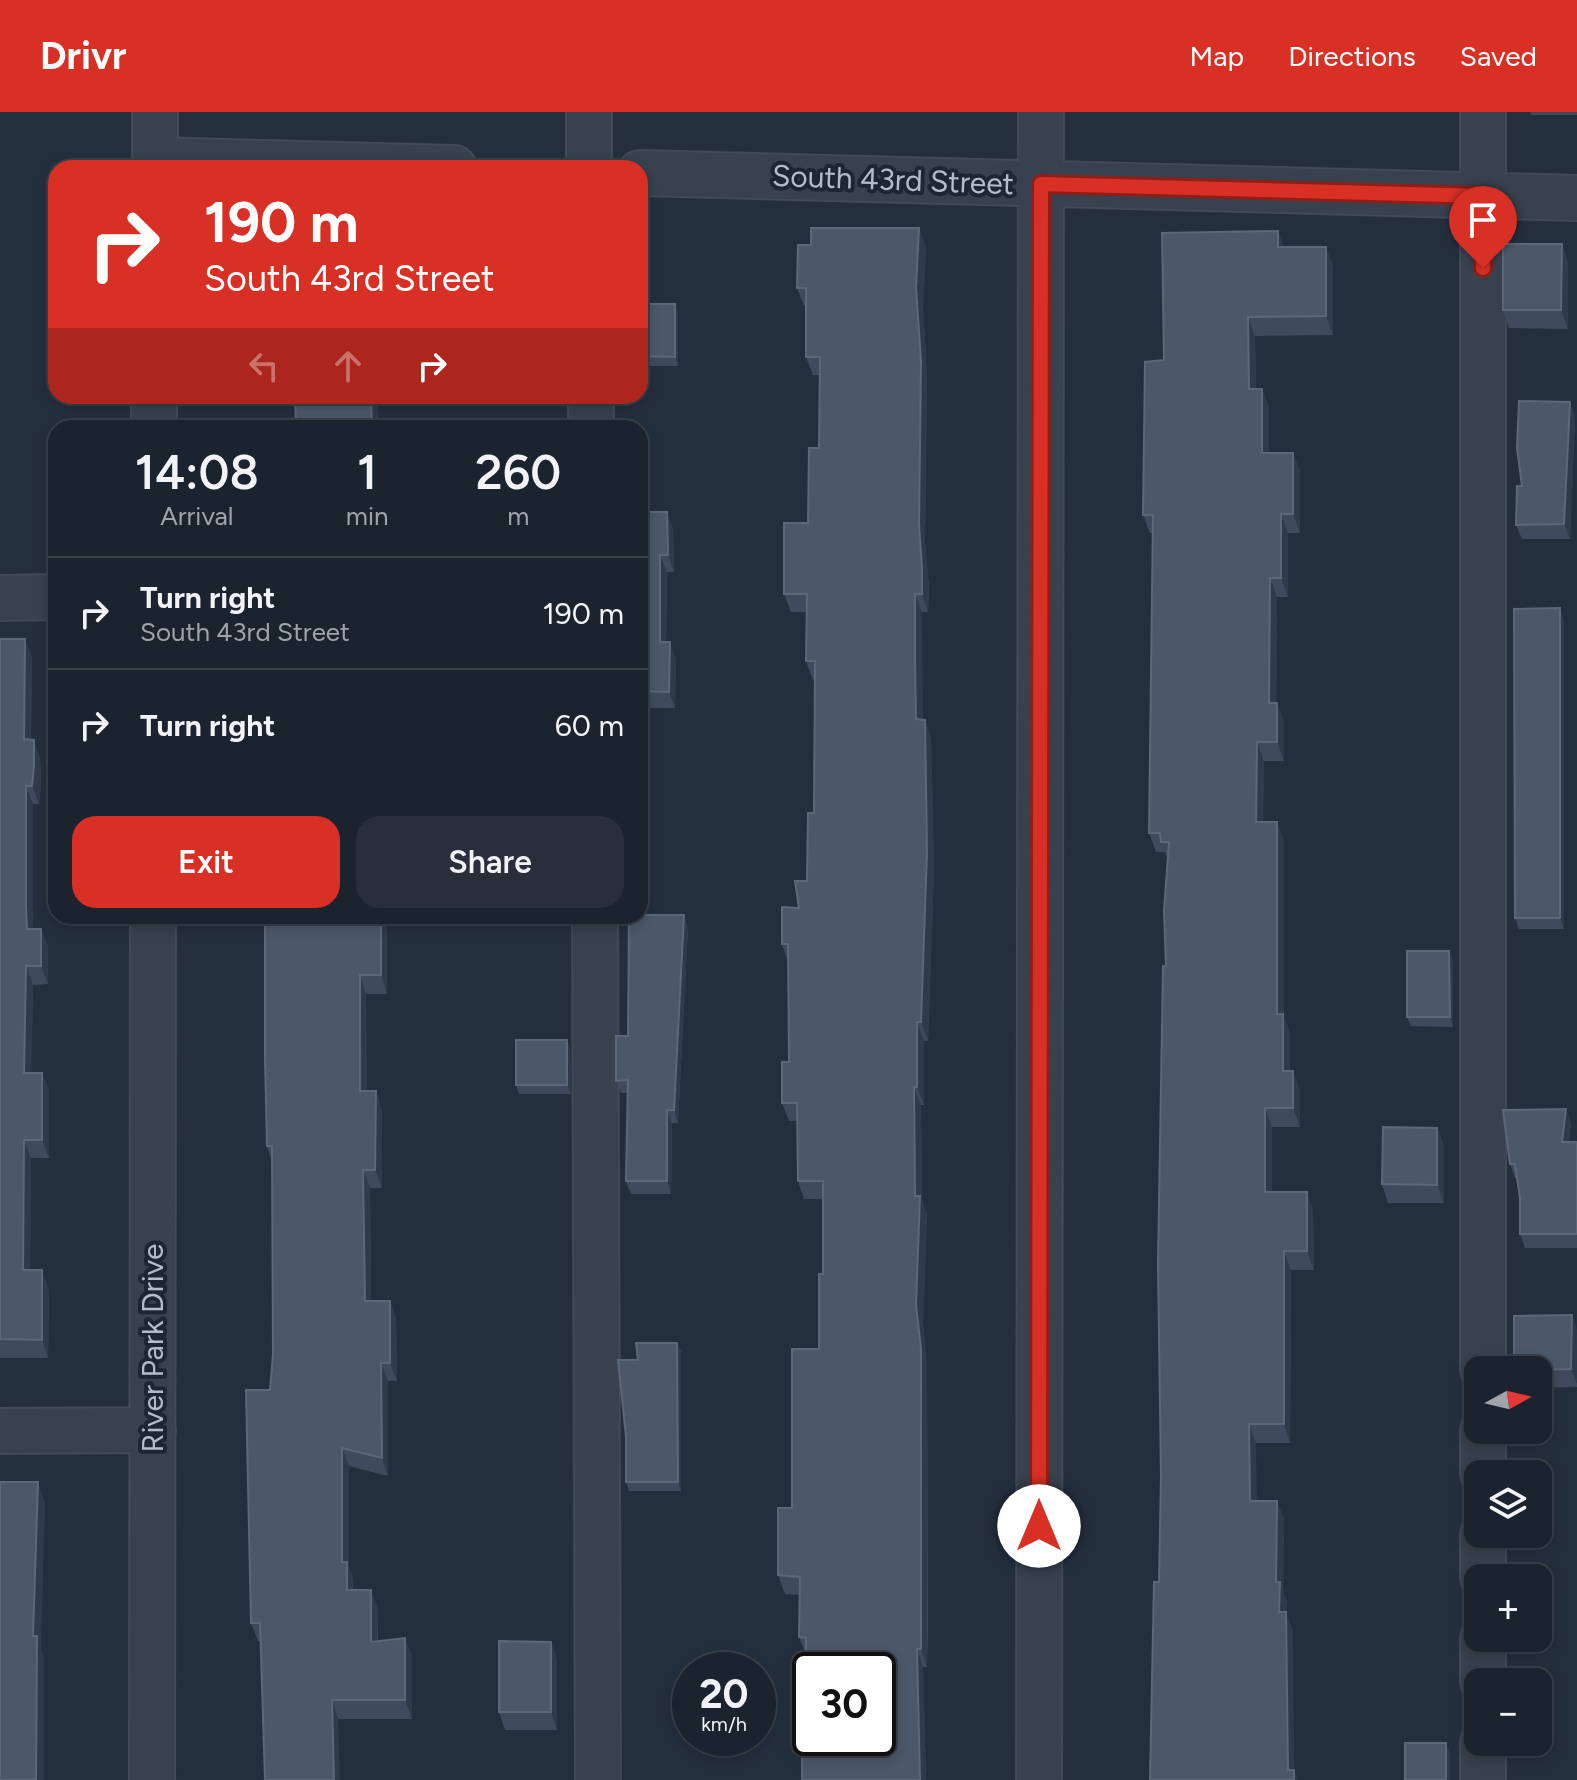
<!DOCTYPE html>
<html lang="en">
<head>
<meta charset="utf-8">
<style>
	body { margin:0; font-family:Figtree,sans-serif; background:#282f3a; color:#f1f3f6; height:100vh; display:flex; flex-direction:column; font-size:30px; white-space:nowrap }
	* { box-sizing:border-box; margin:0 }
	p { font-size:26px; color:#a0a4aa }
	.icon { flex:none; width:44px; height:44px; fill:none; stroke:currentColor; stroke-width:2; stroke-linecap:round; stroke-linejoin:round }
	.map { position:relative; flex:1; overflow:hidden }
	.panel { position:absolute; left:48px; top:308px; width:600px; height:504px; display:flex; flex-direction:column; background:#1b232e; border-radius:24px; box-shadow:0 4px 12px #0003,0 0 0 2px #39404a }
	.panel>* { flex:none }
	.banner { position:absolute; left:48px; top:48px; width:600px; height:244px; border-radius:24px; box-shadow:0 4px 12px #0003,0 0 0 2px #39404a; background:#d93025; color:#fff; overflow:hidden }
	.needle { width:52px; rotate:82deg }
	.buttons { position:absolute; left:1464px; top:1244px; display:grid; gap:16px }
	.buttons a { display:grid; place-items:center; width:88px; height:88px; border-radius:16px; background:#1b232e; box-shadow:0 4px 12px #0003,0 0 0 2px #39404a; font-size:40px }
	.speed { position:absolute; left:672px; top:1540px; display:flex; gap:16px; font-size:40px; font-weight:700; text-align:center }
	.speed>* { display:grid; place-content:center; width:104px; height:104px; border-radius:50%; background:#1b232e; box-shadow:0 4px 12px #0003,0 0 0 2px #39404a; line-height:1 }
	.speed small { font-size:20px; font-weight:400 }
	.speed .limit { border:4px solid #111; border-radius:12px; background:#fff; color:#111 }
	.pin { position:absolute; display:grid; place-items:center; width:68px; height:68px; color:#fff; margin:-82px -34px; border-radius:50% 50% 50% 0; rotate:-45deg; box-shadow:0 0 8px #0007 }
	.pin .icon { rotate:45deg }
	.me { position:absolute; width:88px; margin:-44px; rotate:0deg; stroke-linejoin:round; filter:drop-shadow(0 0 6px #0008) }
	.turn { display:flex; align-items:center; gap:28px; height:168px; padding:0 24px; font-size:36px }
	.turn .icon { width:104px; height:104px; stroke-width:2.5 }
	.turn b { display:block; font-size:56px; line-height:68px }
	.lanes { display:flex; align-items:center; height:76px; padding:0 24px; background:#0003; justify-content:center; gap:40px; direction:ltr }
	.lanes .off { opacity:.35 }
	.eta { display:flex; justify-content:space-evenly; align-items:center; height:136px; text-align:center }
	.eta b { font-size:48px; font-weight:600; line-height:56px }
	.action { display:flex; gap:16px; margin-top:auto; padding:16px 24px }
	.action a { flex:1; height:92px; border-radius:24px; background:#d93025; color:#fff; font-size:32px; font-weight:600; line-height:92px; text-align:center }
	.action a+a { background:#282f3a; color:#f1f3f6 }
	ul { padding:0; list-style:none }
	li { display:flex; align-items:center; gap:24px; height:112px; padding:0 24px; border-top:2px solid #39404a }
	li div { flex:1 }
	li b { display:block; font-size:30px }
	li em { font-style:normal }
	header { display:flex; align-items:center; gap:48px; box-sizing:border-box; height:112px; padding:0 40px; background:#d93025; color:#fff }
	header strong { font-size:38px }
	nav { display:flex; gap:44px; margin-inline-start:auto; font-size:28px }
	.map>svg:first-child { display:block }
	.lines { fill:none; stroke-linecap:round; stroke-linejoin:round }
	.minor-casing { stroke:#414a57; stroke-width:48 }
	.minor { stroke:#38414e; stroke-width:44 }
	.wall { fill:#3f4b5c }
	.shaded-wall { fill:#2f3b4b }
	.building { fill:#4b5868; stroke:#5c6777; stroke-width:2; fill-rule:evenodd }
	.route-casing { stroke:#8d1f18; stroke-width:20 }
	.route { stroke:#d93025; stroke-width:14 }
	.labels { text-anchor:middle; stroke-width:8; stroke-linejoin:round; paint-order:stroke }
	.street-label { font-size:30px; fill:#b4bcc9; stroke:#1d2633 }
</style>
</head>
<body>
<header>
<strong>Drivr</strong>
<nav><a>Map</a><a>Directions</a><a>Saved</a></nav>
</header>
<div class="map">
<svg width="1577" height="1668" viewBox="0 0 1577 1668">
	<rect width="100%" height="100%" fill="#242f3e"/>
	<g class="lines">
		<g class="minor-casing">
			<path id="minor" d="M155,0V56
				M1483,0V1258
				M155,48L454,56
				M589,56V0
				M640,61L1577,86
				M591,284V316
				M154,316V284
				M0,486L56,485
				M595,804L598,1668
				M1483,1318V1362
				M0,1319L153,1318
				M1483,1422V1466
				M1483,1526V1570
				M1483,1630V1668
				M152,1668L153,804
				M1039,1668L1041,0"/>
		</g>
		<use href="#minor" class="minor"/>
	</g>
	<path class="wall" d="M1530,0H1577V3H1531Z
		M1562,132L1568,150V217L1509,216L1503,198Z
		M811,133L926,135L923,194L927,267L925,430L929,475L928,500H922V608H925L931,626L934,759L928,929H924V993H921L922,1088L927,1102L923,1211L927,1256L928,1517L927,1555H923L926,1668H802L805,1626L806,1543L799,1525L800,1483L785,1482L778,1463L792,1396L819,1237L823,1162V1087H804L798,1069L797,1009H789L782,991L789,950L788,850L782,832L799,796L807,769L814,701L815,567L813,568L806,549V500H791L784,482L808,411L819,336V263H813L806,245V194H804L797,176Z
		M1284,135L1333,154V223L1255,224L1256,277H1262L1269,296V341H1293L1300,360V421H1288V485H1277L1276,591L1284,610V649H1264L1263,710L1284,729V905L1290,921V959L1300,978V1015H1272V1080H1307L1313,1099L1314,1158H1291L1290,1331H1256V1389H1277L1284,1408L1283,1479L1287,1489L1286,1502L1293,1519L1159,1470L1168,748L1165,740H1156L1149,721L1153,421H1150L1143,403L1164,248Z
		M640,192L678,201V254H640Z
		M1575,305L1570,427H1522L1516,413L1522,374Z
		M640,400L673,417L674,460H667L666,530L676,547L675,596H640Z
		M1564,508V817H1519L1515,806Z
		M0,527L32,545L31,628L40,646L41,672L39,692H33V817H41L48,835V872L33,873L31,961H42L49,979V1046H31L30,1158L49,1177L48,1246H0Z
		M387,804V882H366L367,979L382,998V1076H370L371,1189H390L396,1207L397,1269H388V1364L349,1354V1454L353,1468V1478L378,1497V1529L412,1544V1607H338L260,1529H258L251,1511L273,1242L272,1049L267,1034Z
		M688,816L678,1011H672L671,1082H631L626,1069L628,981H621L616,969Z
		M1449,839L1453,848V915L1411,914L1407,905Z
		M570,937L571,982H519L516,973Z
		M1571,1011L1569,1030H1577V1136H1525L1520,1122V1086L1517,1066H1515L1510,1052Z
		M1437,1016L1444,1034V1091H1388L1382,1072Z
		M1577,1218V1275L1538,1276V1258H1515Z
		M677,1231L681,1240V1379H629L626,1370L638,1248Z
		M551,1530L557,1548V1618H505L499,1600Z"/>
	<path class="shaded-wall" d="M919,116L926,135L923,194L927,267L925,430L929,475L928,500L922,482L919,412L916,176Z
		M1278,119L1285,138L1278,135Z
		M1562,132L1568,150V217L1561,198Z
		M1326,135L1333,154V223L1326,204Z
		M675,192L678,201V254L675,245Z
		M1248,205L1255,224L1256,296L1249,277Z
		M1262,277L1269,296V360L1262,341Z
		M371,284H378V316H372Z
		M1570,290L1575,305L1570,427L1564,412Z
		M1293,341L1300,360V421L1293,402Z
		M667,400L673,417L674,460L668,443Z
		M1281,402L1288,421V485L1281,466Z
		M660,443L667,460L666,546L660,530Z
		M1270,466L1277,485L1276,610L1269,591Z
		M915,482L922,500L923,626L916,607Z
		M1560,496L1564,508V817L1560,806Z
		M25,527L32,545L31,645L24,627Z
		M670,530L676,547L675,596L669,580Z
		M1277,591L1284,610V649L1277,630Z
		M925,608L931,626L934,759L928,929L921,910Z
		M34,628L40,646L41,672L39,692L32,674Z
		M1257,630L1264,649L1263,728L1256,710Z
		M26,674L33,692V813L34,835L27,817L26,795Z
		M1277,710L1284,729V905L1290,921V978L1283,959L1277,902Z
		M684,803L688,816L678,1011L674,998Z
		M381,804H387V882L381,863Z
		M41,817L48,835V872L41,854Z
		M1449,839L1453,848V915L1450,905Z
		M26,854L33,873L31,979L24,961Z
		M360,863L366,882L367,998L360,979Z
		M917,910L924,929V993L917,975Z
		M567,928L570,937L571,982L567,973Z
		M1293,959L1300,978V1015L1293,996Z
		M42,961L49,979V1046L42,1028Z
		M914,975L921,993L922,1088L927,1102L923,1211L927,1256V1555L921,1537Z
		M376,979L382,998V1076L375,1058Z
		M1265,996L1272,1015V1099L1265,1080Z
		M1566,997L1571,1011L1567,1044L1562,1030Z
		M667,998L672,1011L671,1082L667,1069Z
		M1437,1016L1444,1034V1091L1437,1073Z
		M24,1028L31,1046L30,1177L23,1158Z
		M363,1058L370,1076L371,1207L365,1189Z
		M1307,1080L1313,1099L1314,1158L1307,1139Z
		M1284,1139L1291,1158L1290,1331L1284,1312Z
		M42,1158L49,1177L48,1246L42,1228Z
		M390,1189L396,1207L397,1269L390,1251Z
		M1572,1203L1577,1218V1272L1571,1257Z
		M677,1231L681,1240V1379L678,1370Z
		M381,1251L388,1269V1364L382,1346Z
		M1249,1312L1256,1331L1257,1408L1250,1389Z
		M342,1336L349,1354V1454L353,1468V1496L347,1478L342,1450Z
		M38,1370L45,1391L41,1537L44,1545V1668H36L33,1524Z
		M1277,1389L1284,1408L1283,1479L1287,1489L1286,1502L1293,1519L1294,1658L1298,1668H1291L1288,1658L1279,1500L1276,1470Z
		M371,1478L378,1497L377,1549L371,1530Z
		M405,1526L412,1544V1607L405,1588Z
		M551,1530L557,1548V1618L551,1600Z
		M917,1537L923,1555L926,1668H920Z
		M332,1588L338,1607L340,1668H334Z
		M1446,1631L1450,1641V1668H1446Z"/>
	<path class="building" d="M811,116H919L916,176L921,249L919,412L922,457V482H915V544L916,607L925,608L927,740L921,910H917V975H914L915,1084H920L916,1193L921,1237V1537H917L920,1668H802V1626H805L806,1526L799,1525L800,1465L778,1463V1396H792V1237H819V1162H823V1069H798L797,991H782V950H789L788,832H782V795L799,796L795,769H807L808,701H814L815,549H806L807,482H784V411H808L809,336H819L820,245H806V176H797L798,133H811ZM810,1558H878V1626H810Z
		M1278,119V135H1326V204L1248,205L1249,277H1262V341H1293V402H1281V466H1270L1269,591H1277V630H1257L1256,710H1277V902H1283V959H1293V996H1265V1080H1307V1139H1284V1312H1249L1250,1389H1277L1276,1470H1280L1279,1500H1286L1288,1658H1294V1668H1150L1154,1470H1159L1161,1364L1158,1151L1163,854H1166L1164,799L1169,730H1161L1160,721H1149L1153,403H1143L1145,250L1164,248L1162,121Z
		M1503,132H1562L1561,198H1503Z
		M640,192H675V245L640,244Z
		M295,284H371L372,316H296Z
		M1519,289L1570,290L1564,412L1516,413L1517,374H1522L1517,336Z
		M640,400H667L668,443H660V530H670L669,580L640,579Z
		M1560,496V806H1515L1514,497Z
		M0,527H25L24,627L34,628V653L32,674H26V795L27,817H41V854H26L24,961H42V1028H24L23,1158H42V1228L0,1227Z
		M640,803H684L674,998H667V1069H626L628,968L616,969V924H628L629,804H640Z
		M265,804H381V863H360V979H376L375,1058H363L365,1189H390V1251H381L382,1346L342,1336V1450H347V1478H371V1530L405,1526V1588H332L334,1668H265L260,1511H251L246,1278H270L273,1242L272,1034H267L265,947Z
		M1407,839H1449L1450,905H1407Z
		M516,928H567V973H516Z
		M1566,997L1562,1030H1577V1122H1520V1086L1515,1052H1510L1503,998Z
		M1383,1015L1437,1016V1073L1382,1072Z
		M1572,1203L1571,1257L1514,1258V1204Z
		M636,1231H677L678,1370H626V1325L618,1248H638Z
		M0,1370H38L33,1524H37L36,1668H0Z
		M499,1529L551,1530V1600H499Z
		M1405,1631H1446V1668H1405Z"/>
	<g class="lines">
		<g class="route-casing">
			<path id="route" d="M1039,1414L1041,72L1483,84V156"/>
		</g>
		<use href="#route" class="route"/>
	</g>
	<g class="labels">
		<g class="street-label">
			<text transform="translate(893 68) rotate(2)" y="10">South 43rd Street</text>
			<text transform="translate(153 1236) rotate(-90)" y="10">River Park Drive</text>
		</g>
	</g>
</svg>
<div class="buttons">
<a><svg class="needle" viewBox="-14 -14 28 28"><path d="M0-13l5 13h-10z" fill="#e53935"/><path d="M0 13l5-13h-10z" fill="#a0a4aa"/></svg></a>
<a><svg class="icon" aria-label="layers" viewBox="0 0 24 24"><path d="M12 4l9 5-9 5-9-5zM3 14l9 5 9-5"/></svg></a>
<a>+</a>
<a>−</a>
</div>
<div class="speed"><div>20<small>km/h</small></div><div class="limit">30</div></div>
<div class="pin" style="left:1483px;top:156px;background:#d93025"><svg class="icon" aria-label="arrive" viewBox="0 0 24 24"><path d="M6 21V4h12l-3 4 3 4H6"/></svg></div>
<svg class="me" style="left:1039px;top:1414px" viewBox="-20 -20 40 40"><circle r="19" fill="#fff"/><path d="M0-13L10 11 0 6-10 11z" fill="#d93025"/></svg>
<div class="banner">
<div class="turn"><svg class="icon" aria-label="right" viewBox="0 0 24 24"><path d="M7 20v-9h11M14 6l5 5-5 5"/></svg><div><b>190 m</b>South 43rd Street</div></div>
<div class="lanes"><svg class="icon off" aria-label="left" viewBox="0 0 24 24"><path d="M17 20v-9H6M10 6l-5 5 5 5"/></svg><svg class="icon off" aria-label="ahead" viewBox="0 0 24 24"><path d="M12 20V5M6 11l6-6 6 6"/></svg><svg class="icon" aria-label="right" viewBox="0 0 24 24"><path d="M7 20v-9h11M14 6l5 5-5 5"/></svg></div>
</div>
<section class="panel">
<div class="eta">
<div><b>14:08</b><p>Arrival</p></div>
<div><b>1</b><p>min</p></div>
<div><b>260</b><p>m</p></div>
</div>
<ul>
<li><svg class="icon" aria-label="right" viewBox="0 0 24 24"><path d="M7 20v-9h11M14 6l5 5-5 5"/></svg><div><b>Turn right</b><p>South 43rd Street</p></div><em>190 m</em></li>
<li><svg class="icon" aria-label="right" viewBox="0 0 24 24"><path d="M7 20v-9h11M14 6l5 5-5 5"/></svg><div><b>Turn right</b></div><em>60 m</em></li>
</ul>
<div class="action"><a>Exit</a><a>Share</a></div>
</section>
</div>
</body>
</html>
